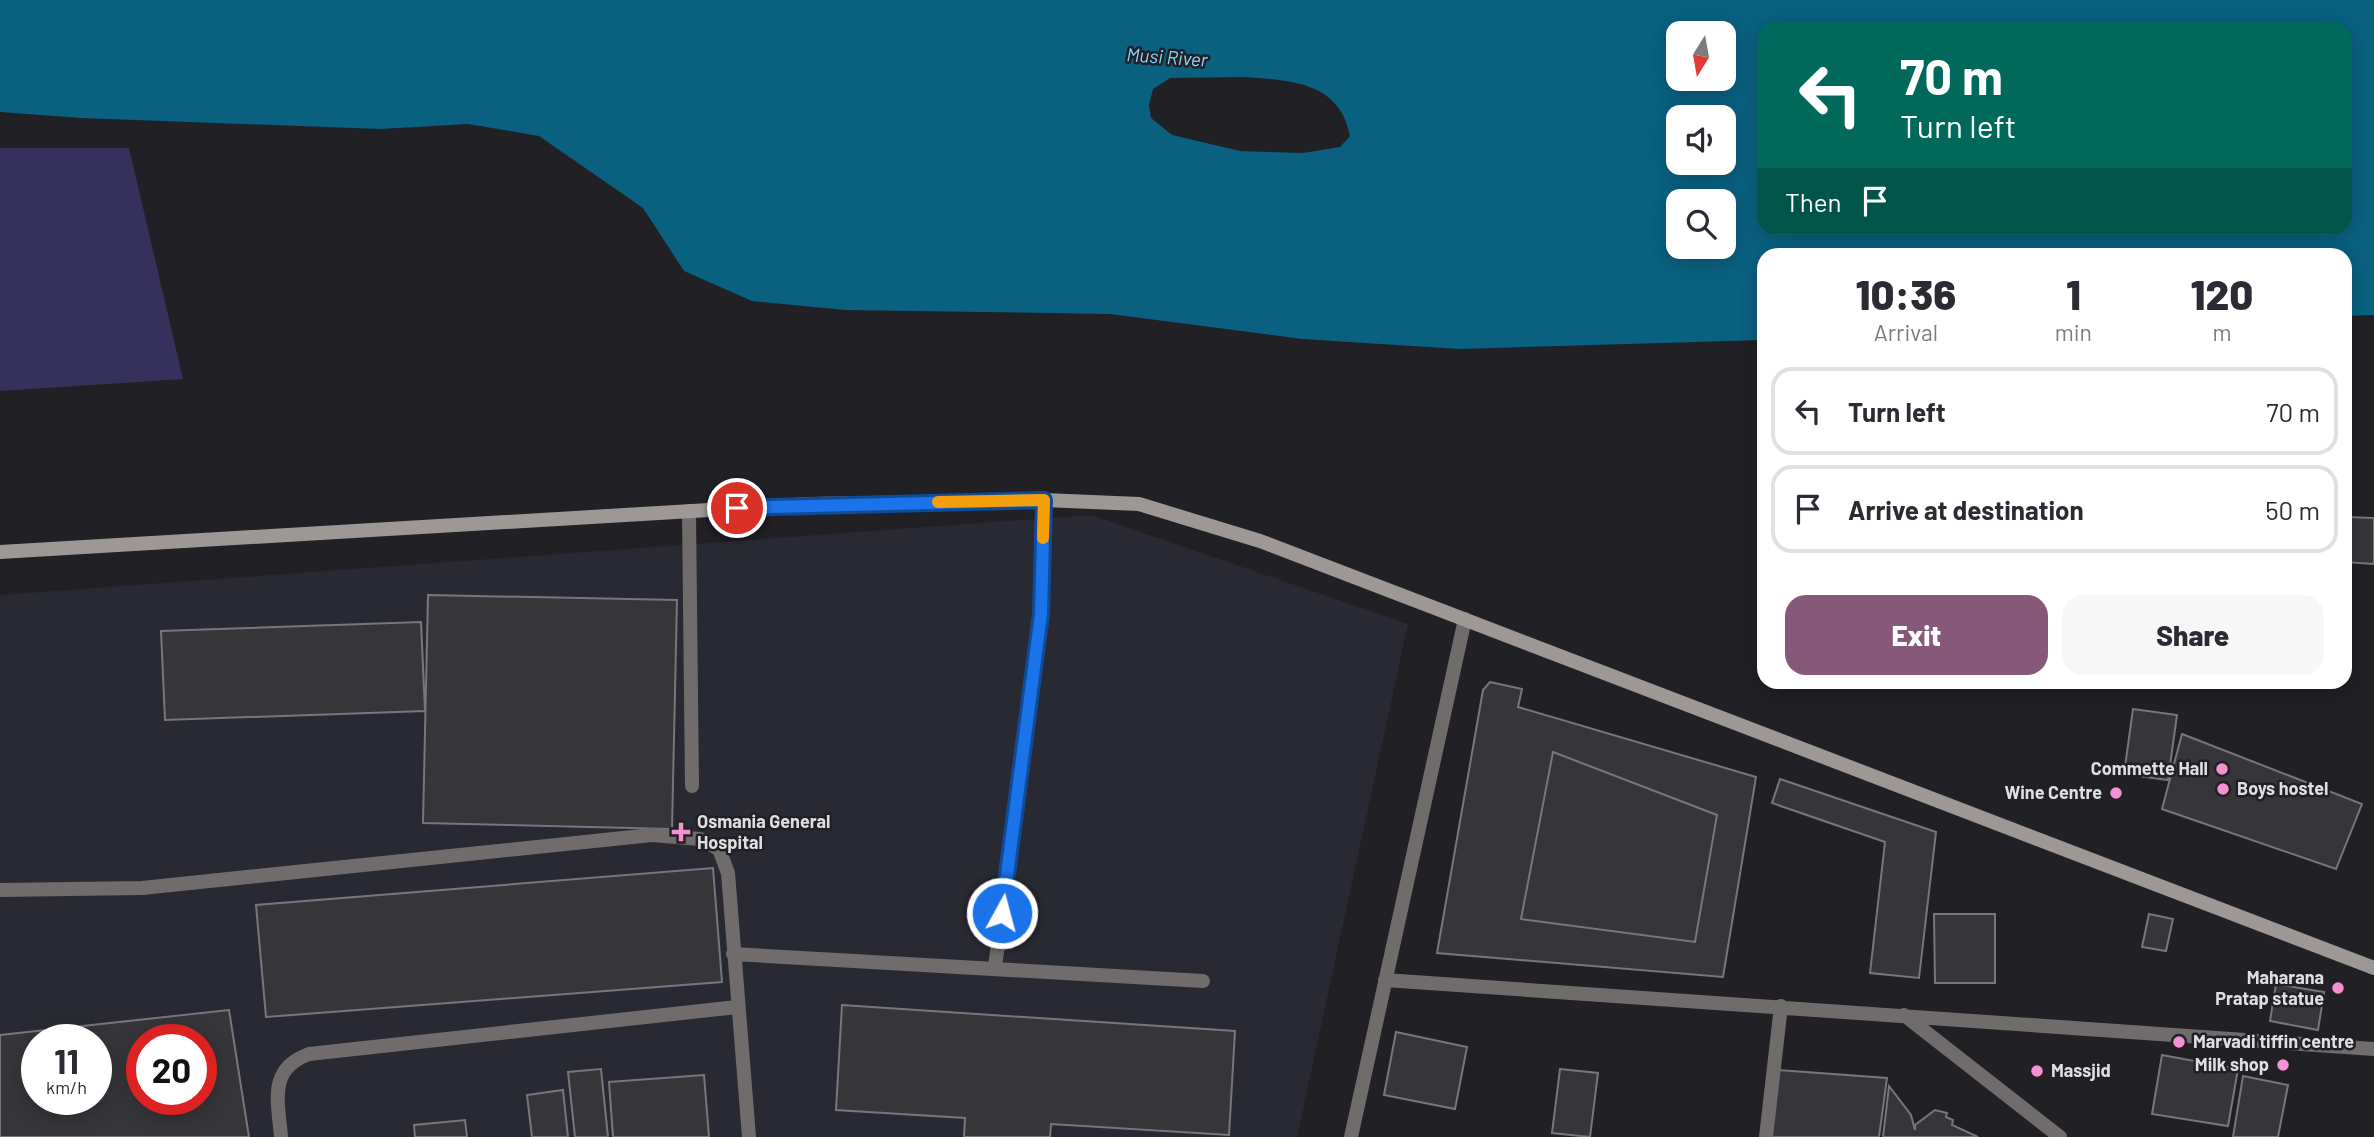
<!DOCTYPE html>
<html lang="en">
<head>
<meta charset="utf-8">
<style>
	body { margin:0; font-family:Barlow,sans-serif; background:#f7f7f7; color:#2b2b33; height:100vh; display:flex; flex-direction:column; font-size:26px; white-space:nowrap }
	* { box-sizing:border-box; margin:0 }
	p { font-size:23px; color:#7c7c81 }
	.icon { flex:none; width:38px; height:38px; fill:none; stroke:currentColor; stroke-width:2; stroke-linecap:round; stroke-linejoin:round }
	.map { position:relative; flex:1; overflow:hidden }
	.details { position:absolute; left:1757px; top:248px; width:595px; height:441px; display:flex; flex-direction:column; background:#fff; border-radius:21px; box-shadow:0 4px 18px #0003 }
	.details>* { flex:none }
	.guide { position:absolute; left:1757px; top:21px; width:595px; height:214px; border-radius:21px; box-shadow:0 4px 18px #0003; background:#00695c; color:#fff; overflow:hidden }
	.needle { width:46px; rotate:191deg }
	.tools { position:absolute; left:1666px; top:21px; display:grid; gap:14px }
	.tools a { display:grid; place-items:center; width:70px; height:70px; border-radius:14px; background:#fff; box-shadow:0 4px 18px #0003; font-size:35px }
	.speed { position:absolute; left:21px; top:1024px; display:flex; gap:14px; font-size:35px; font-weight:700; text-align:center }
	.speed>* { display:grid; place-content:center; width:91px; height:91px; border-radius:50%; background:#fff; box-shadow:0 4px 18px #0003; line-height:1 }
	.speed small { font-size:18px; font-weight:400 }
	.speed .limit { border:10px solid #d22; background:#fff; color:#111 }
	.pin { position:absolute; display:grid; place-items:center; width:60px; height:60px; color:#fff; margin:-30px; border:4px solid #fff; border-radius:50%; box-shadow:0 2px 7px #0007 }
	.me { position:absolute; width:77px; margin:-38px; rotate:7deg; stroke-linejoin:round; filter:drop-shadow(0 0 5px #0008) }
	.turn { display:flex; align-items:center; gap:24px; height:147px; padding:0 28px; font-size:32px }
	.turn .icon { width:91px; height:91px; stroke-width:2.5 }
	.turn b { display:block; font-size:49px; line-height:60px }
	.then { display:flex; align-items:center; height:66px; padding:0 28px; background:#0003; gap:14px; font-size:26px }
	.eta { display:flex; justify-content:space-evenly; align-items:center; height:119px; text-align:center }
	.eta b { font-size:42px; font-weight:800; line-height:49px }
	.cta { display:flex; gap:14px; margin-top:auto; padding:14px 28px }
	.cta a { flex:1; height:80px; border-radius:21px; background:#86597b; color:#fff; font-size:28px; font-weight:800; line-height:80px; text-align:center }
	.cta a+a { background:#f7f7f7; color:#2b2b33 }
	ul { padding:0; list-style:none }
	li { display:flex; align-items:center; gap:21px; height:88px; margin:0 14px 10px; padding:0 14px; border:4px solid #e1e1e2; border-radius:21px }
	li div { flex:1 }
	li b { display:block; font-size:26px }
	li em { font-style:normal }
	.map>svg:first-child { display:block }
	.built { fill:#292933; fill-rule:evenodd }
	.green { fill:#35315a }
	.water { fill:#09607f; fill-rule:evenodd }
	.building { fill:#35353a; stroke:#76767c; stroke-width:2; fill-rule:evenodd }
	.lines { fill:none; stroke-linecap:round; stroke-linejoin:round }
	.service { stroke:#706c6b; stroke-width:14 }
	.minor { stroke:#706c6b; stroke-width:14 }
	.secondary { stroke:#9d9896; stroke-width:14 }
	.route-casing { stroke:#114b97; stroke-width:18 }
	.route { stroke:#1a73e8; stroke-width:12 }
	.slow { stroke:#f59e0b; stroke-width:12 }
	.poi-dot { fill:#f591d2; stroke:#202025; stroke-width:2.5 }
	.labels { text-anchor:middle; stroke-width:5; stroke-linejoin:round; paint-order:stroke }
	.poi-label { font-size:18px; font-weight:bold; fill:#dfdfe3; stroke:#202025; text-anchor:end }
	.water-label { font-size:19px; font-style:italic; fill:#88d8fe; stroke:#202025 }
</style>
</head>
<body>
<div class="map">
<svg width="2374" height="1137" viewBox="0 0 2374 1137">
	<rect width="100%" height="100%" fill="#202025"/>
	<path class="built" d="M1091,515L1408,624L1297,1137H0V595ZM37,1040H96V1099H37ZM142,1040H201V1099H142Z"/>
	<path class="green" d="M0,148H129L183,379L0,391Z"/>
	<path class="water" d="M0,0H2374V315L2345,316V256H1764V340L1460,349L1302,339L1110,314L845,310L752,301L684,271L643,208L539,136L468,124L380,129L81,118L0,112ZM1764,28H2345V228H1764ZM1678,33H1724V79H1678ZM1243,77C1289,80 1340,81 1350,136L1340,147L1303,153L1240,151L1172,135L1151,118L1149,105L1153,89L1170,78ZM1678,117H1724V163H1678ZM1678,201H1724V247H1678Z"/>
	<path class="building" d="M2345,517L2374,518V564L2345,562Z
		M428,595L677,600L672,829L423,823Z
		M421,622L425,711L165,720L161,631Z
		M1490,682L1522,689L1518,707L1756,777L1723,977L1437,953L1483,690ZM1553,752L1717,815L1695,942L1521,919Z
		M2133,709L2177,715L2168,780L2124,774Z
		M2182,734L2362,804L2336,869L2162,809Z
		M1553,752L1717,815L1695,942L1521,919Z
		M1780,779L1936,832L1919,978L1870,973L1885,842L1772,803Z
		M713,868L722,982L266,1017L256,905Z
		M1934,914H1995V983H1935Z
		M2149,914L2173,919L2166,951L2142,947Z
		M2276,984L2324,992L2318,1030L2270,1021Z
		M842,1005L1235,1031L1229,1135L1051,1124L1050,1137H964L965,1118L836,1110Z
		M229,1010L249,1137H0V1035ZM37,1040H96V1099H37ZM142,1040H201V1099H142Z
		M1396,1032L1467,1047L1455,1109L1384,1095Z
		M2162,1055L2238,1069L2228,1126L2152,1114Z
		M601,1069L608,1137H575L568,1072Z
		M1560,1069L1598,1073L1590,1137L1552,1133Z
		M1778,1070L1887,1078L1879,1137H1769Z
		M704,1075L709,1137H613L609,1082Z
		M2243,1076L2288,1085L2278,1137H2233Z
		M1889,1086L1911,1115L1915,1130V1125L1935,1110L1947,1113L1946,1117L1953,1120L1952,1125L1978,1137H1883Z
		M563,1090L568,1137H532L527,1095Z
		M465,1120L467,1137H415L414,1125Z"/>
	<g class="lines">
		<path class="service" d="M0,890L142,888L652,835L700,839L719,849L728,873L749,1137
			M733,954L1203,981
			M995,967L1041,614L1044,500
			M281,1137C278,1100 268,1069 309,1054L737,1007"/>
		<path class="minor" d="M689,511L692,786
			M1385,980L2374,1049
			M1904,1015L2060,1137
			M1351,1137L1465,619
			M1766,1137L1781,1006"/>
		<path class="secondary" d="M0,552L810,504L1044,500L1139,504L1260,541L2374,968"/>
	</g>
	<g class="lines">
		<g class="route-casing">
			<path id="route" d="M737,508L1044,500L1041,614L1002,913"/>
		</g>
		<use href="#route" class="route"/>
		<path class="slow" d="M938,502L1044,500L1043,538"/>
	</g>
	<g class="poi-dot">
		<circle cx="2222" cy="769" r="7"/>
		<circle cx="2223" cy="789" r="7"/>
		<circle cx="2116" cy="793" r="7"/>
		<path d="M677.5 821.5h7v7h7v7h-7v7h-7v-7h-7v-7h7z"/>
		<circle cx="2338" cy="988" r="7"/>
		<circle cx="2179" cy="1042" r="7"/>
		<circle cx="2283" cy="1065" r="7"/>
		<circle cx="2037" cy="1071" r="7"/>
	</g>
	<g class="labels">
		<g class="poi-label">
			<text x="2208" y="775">Commette Hall</text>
			<text x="2237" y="795" text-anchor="start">Boys hostel</text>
			<text x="2102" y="799">Wine Centre</text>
			<text x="697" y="828" text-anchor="start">Osmania General<tspan x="697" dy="21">Hospital</tspan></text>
			<text x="2324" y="984">Maharana<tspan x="2324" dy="21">Pratap statue</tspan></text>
			<text x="2193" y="1048" text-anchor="start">Marvadi tiffin centre</text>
			<text x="2269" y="1071">Milk shop</text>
			<text x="2051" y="1077" text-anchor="start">Massjid</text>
		</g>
		<g class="water-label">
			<text transform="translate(1167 57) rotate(4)" y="7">Musi River</text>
		</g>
	</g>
</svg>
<div class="tools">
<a><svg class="needle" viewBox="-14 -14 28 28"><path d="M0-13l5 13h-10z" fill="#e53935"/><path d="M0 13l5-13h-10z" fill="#7c7c81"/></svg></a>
<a><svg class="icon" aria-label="sound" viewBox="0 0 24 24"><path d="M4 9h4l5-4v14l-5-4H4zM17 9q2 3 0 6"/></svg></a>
<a><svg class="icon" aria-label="search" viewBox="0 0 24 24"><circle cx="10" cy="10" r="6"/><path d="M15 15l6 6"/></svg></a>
</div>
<div class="speed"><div>11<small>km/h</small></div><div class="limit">20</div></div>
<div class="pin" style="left:737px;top:508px;background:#d93025"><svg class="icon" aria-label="arrive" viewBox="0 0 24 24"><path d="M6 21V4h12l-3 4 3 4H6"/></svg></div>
<svg class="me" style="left:1002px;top:913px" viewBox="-20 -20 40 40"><circle r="17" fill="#1a73e8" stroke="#fff" stroke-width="3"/><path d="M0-11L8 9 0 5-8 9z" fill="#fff"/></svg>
<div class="guide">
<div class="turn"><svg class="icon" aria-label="left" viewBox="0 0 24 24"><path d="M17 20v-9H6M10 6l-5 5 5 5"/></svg><div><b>70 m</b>Turn left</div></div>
<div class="then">Then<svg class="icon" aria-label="arrive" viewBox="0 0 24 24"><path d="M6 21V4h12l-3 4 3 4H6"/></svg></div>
</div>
<section class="details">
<div class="eta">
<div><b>10:36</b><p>Arrival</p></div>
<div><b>1</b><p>min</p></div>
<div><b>120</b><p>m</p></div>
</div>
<ul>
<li><svg class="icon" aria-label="left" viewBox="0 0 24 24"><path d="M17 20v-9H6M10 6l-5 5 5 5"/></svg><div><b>Turn left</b></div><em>70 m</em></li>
<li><svg class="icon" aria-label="arrive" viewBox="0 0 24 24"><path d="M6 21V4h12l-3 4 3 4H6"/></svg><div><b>Arrive at destination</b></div><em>50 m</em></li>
</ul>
<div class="cta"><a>Exit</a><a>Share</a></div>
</section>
</div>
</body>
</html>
